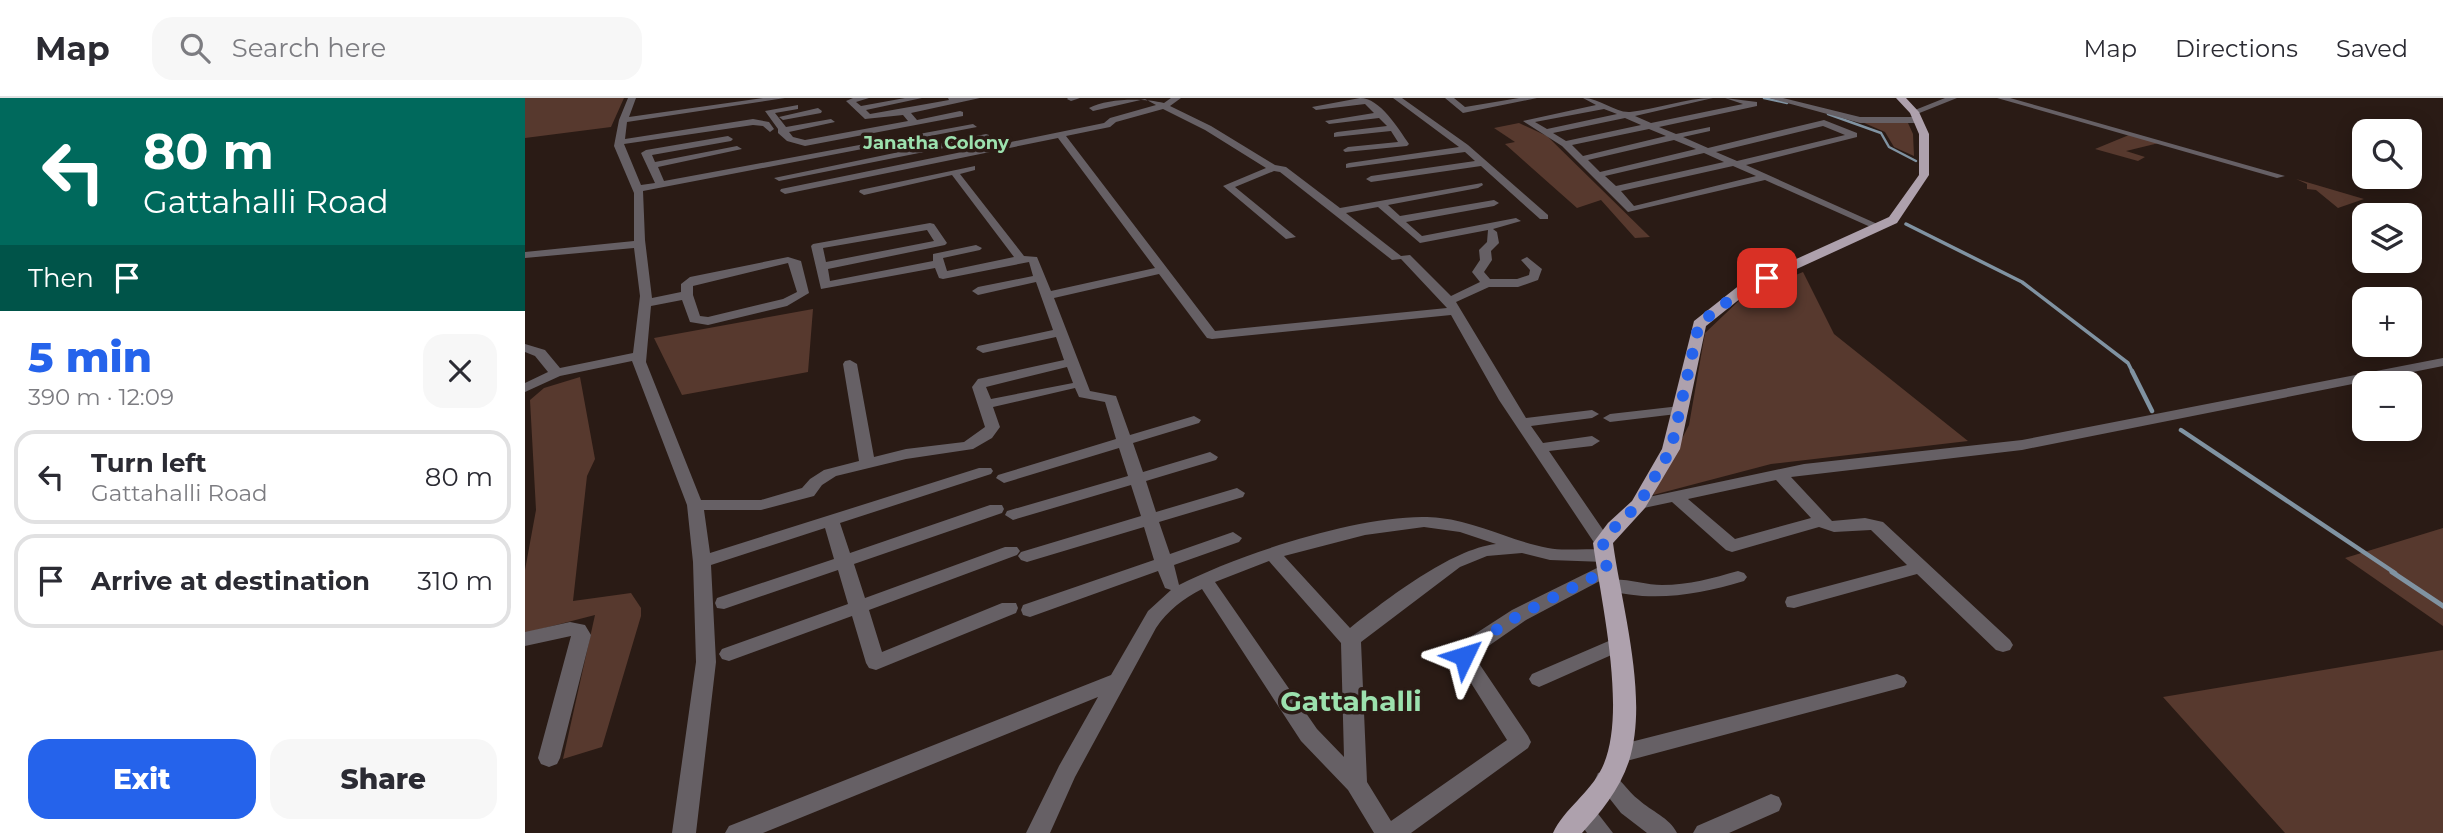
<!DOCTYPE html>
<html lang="en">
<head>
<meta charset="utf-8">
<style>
	body { margin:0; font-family:Montserrat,sans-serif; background:#f7f7f7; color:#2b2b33; height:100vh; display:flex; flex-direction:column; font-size:26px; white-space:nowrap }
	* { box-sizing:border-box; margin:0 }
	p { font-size:23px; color:#7c7c81 }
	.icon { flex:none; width:38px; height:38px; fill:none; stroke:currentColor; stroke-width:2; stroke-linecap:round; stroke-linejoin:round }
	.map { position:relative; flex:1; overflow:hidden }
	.details { display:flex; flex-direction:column; background:#fff; width:525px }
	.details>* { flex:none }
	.guide { background:#00695c; color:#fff; overflow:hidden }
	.buttons { position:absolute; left:1827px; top:21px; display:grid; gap:14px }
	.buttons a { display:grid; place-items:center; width:70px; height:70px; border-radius:14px; background:#fff; box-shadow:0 4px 18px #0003; font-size:35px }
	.pin { position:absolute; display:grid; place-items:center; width:60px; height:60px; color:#fff; margin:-30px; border-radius:14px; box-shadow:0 4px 10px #0006 }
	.me { position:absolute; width:77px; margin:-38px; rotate:49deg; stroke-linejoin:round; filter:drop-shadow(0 0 5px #0008) }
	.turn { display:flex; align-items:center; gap:24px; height:147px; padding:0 28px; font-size:32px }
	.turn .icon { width:91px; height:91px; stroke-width:2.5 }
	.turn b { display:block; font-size:49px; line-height:60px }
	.then { display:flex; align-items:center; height:66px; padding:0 28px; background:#0003; gap:14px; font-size:26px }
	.round { display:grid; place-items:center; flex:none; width:74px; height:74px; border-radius:21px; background:#f7f7f7 }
	.overview { display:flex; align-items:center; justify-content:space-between; height:119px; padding:0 28px }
	h1 { font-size:42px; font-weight:800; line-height:52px; color:#2563eb }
	.primary-button { display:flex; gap:14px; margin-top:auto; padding:14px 28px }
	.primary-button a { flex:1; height:80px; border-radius:21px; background:#2563eb; color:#fff; font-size:28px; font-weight:800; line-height:80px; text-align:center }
	.primary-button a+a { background:#f7f7f7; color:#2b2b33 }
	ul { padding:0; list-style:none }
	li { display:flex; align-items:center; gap:21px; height:94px; margin:0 14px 10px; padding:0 14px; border:4px solid #e1e1e2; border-radius:21px }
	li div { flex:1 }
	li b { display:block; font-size:26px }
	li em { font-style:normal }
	header { display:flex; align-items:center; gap:42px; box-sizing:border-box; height:98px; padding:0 35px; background:#fff; border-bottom:2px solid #e1e1e2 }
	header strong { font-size:33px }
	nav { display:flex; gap:38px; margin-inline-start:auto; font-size:24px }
	.search { width:490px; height:63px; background:#f7f7f7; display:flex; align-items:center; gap:18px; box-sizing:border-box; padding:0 24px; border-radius:21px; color:#7c7c81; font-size:26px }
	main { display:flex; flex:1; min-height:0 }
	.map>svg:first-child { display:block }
	.green { fill:#57392e }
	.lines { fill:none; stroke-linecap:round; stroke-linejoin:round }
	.stream-far3 { stroke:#8093a2; stroke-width:2.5 }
	.stream-far2 { stroke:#8093a2; stroke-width:3.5 }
	.stream-far1 { stroke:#8093a2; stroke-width:4.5 }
	.stream { stroke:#8093a2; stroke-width:5 }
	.minor { fill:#666065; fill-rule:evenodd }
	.major { fill:#aea1ad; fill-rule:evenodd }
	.route { stroke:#2563eb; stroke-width:12; stroke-dasharray:0 21.6 }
	.labels { text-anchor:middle; stroke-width:7; stroke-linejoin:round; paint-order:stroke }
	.far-neighbourhood-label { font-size:18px; font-weight:bold; fill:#9ce1ae; stroke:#2a1b15 }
	.near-quarter-label { font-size:28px; font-weight:bold; fill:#9ce1ae; stroke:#2a1b15 }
</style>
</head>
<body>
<header>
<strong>Map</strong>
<div class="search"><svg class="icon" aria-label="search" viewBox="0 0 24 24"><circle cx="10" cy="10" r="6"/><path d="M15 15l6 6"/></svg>Search here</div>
<nav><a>Map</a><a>Directions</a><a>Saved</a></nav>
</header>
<main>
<section class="details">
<div class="guide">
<div class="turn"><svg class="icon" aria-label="left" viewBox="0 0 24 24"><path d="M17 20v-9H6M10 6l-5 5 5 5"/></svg><div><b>80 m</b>Gattahalli Road</div></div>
<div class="then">Then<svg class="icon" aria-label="arrive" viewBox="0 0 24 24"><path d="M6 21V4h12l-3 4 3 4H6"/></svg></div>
</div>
<div class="overview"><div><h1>5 min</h1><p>390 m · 12:09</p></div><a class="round"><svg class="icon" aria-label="close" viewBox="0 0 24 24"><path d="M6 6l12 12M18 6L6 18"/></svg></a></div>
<ul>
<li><svg class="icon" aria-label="left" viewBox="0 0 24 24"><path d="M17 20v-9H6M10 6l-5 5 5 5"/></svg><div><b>Turn left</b><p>Gattahalli Road</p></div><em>80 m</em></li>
<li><svg class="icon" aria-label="arrive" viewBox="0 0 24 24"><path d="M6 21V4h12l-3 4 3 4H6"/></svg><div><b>Arrive at destination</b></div><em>310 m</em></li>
</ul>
<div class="primary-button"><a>Exit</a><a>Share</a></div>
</section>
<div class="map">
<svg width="1918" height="735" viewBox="0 0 1918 735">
	<rect width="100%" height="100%" fill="#2a1b15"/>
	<path class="green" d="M0,0H99L86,29L0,40Z
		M1358,22L1383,25L1388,36L1389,58L1369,49L1360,34L1337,24Z
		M994,25L1022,38L1125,139L1110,140L1076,102L1052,110L980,46L990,44L969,30Z
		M1604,37L1634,45L1601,53L1620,59L1613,63L1570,51Z
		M1771,81L1839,101L1813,110L1791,92L1782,91V86Z
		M1278,174L1309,236L1443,343L1246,366L1128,397L1164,327L1180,235L1219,198Z
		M288,211L283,274L157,297L129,240Z
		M55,279L70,361L62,378L48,503L106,495L116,510V518L77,649L38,661L70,517L0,535V472L11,412L5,302L19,290Z
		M1918,430V528L1820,460Z
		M1918,552V735H1760L1638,599Z"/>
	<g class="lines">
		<path class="stream-far3" d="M1239,0L1262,5
			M1303,16L1356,35L1364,49L1391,63"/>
		<path class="stream-far2" d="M1381,126L1497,184L1603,265L1608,275"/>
		<path class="stream-far1" d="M1607,273L1627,313
			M1656,332L1870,475"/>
		<path class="stream" d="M1867,474L1918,508"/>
		<path class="minor" d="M103,0H111L104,19L238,0H260L102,24L100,41L228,21L244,24L249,31L245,34L238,28L228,27L99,46L116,87L130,85L116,55L121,52L203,38L208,41L206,43L127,57L130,64L212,48L217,51L133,69L139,83L448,26L452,29L118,93L120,142L127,200L156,194V186L165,179L263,159L276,163L284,195L262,208L183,227L165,224L157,202L126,208L121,264L176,402H236L277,390L285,381L299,372L334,363L318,266L320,263L325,262L332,266L349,359L381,351L439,344L460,329L447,289L453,281L539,262L531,239L458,255L451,251L453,248L528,232L511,184L453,197L447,193L453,189L508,178L504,164L418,181L414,180L410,170L296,191L286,148L288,146L405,125L409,126L422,145L420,147L303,171L305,183L408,163V156L451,147L457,150L455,152L418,160L422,173L489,159L427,77L339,97L334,94L335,92L450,68V72L435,76L499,158L512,159L526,193L630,170L533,40L260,96L255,93L256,91L579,25L585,20L631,7L620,1L568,13L564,10C583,0 619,0 639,5L646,0H656L645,8L686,28L750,67L761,69L815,110L957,85L958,87L953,90L863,107L875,118L969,102L974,105L969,108L881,124L897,138L991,120L996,123L968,131L972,134L974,145L966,153L967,162L959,174L965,181H992L1004,177L1005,172L996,162L1002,159L1017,171L1013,182L993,189H964L931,204L1001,320L1067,312L1074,316L1067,320L1006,328L1018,345L1067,338L1075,343L1067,348L1024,353L1087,445L1084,449H1072L974,302L926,217L687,241L682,240L634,176L529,200L565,293L591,298L605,337L669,318L676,322L674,325L608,345L618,374L685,354L693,359L691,362L621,383L631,414L712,390L720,395L718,399L634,424L645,456L708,434L717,440L714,444L649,467L654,487C714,456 847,412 915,420C952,424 986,443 1023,450C1043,454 1066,448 1086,454L1089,458L1086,462L1080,464L1025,462L997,455L962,458L935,469L836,544L842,684L866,723L982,642L929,558L936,545L987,512L1076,468H1088L1091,472L1088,476L1001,522L949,558L1003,638L1006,644L1003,650L886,735H849L823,692L776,643L677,491C658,501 643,512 631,530L550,679L525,735H501L534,668L573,599L238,735H200L204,728L586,577L623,513L646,492L640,490L633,473L505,519L498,517L496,512L498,507L629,462L619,429L502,464L496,462L493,458L496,454L616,418L606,387L488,422L480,417L482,413L603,378L594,350L479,385L471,380L473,377L591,341L580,304L554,299L550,290L468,309L475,329L467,340L448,351L381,361L311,378L297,387L289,398L236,412H179L185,455L454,370H466L468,373L466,376L315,425L325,455L465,407H477L479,411L477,415L329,466L340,500L480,449H492L495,453L492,457L344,512L357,554L477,505H491L493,510L491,515L351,572L344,570L341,565L327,518L204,563L197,561L194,556L197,551L323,506L313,472L199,511L192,510L190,505L192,500L309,461L300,430L186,467L191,564L171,735H147L171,564L168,464L162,407L107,263L35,278L0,294V285L23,274L10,258L0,254V246L20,252L35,270L108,255L115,198L109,150L0,160V154L109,143V95L89,48L94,22ZM638,11L680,32L741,70L698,88L761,141L771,139L710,89L749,73L755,74L867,162L876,161L922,210L690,233L541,38L585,29L591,24ZM853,109L895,145L963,132L962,144L954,152L955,162L947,174L955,184L926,198L885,157L876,158L821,115ZM402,132L409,143L301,164L298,150ZM263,165L272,194L258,201L183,219L175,218L168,197V188ZM542,269L548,285L466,301L461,289ZM899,429L935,434L971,446C926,451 862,501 825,530L759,458L840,437ZM744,463L816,545L819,659L792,631L690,484Z
			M344,0L331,4L336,8L380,0H397L341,12L345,16L424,2L423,0H455L386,15L392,22L435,13L438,14V18L280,48L262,43L253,35V31L240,13L273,7V11L250,15L261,29L306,21L310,24L264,34L268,39L280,42L383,23L378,17L340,21L321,3L328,0Z
			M555,0L546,3L542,1L543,0Z
			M835,0C855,0 873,30 884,46L882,48L820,54L818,52L823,49L873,44L866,33L809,39V35L812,34L862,28L854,20L804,26L800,23L849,15L840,6L791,12L787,9Z
			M868,0H877L943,47L1023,117V121H1015L956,68L846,84L841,81L846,78L950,63L940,54L821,70V66L824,65L934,49Z
			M920,0H929L940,9L994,0H1012L938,15Z
			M1058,0C1075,0 1090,15 1105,14C1133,11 1160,0 1188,0L1110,18L1126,25L1218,6L1200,0L1232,4V8L1134,29L1151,36L1185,29V33L1158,39L1183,50L1299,22L1332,35V39L1221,67L1359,129L1350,131L1240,82L1103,114L1037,48L998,23L1071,7ZM1079,11L1092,16L1022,31L1010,24ZM1100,20L1116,27L1041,43L1028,35ZM1298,28L1320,37L1212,63L1191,54ZM1124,31L1141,38L1058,58L1047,47ZM1149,42L1171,51L1075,74L1063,62ZM1179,55L1199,64L1091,88L1080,78ZM1208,68L1231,78L1109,108L1096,93Z
			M1244,0H1258L1335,19H1392L1396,22L1392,25H1335Z
			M1420,0H1432L1392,16L1385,14Z
			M1472,0H1485L1760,78L1752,80Z
			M293,10L297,13L296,15L258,22L254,19Z
			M461,36L464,37V41L254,83L249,80Z
			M1918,260V268L1497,352L1266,379L1307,423L1340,420L1358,424L1485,542L1488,547L1485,552L1478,554L1471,552L1392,476L1269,510L1262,509L1260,504L1262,499L1382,467L1346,432L1309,434L1294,429L1207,454L1201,452L1147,404L1114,411L1106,406L1114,401L1279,366L1497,342ZM1251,382L1286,420L1210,441L1163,401Z
			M1155,308L1162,312L1160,315L1085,324L1078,320L1085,316Z
			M1213,473L1219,475L1222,479L1219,483C1172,497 1126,505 1078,491L1075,487L1078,483C1095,478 1119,487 1137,487C1164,487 1188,480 1213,473Z
			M45,524L60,527L66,537L35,660L32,666L24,669L16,666L13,660L46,538L0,548V534Z
			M1093,539L1100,541L1103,546L1100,551L1021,586L1014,589L1007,586L1004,581L1007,576Z
			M1372,576L1379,579L1382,584L1379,589L1094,665L1086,662L1083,656L1086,650L1094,647Z
			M1081,673C1095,678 1102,693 1114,702C1126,713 1145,720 1152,735H1122L1096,715L1070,682L1073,675Z
			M1246,696L1254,699L1257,706L1254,713L1204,735H1168L1172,728Z
			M1059,705L1067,708L1088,735H1062L1048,715L1051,708Z"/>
		<path class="major" d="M1371,0H1381L1394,14L1404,36V77L1372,125L1226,192L1181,228L1155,351L1120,410L1088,445C1097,510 1124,600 1104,663C1095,691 1076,714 1057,735H1028C1039,711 1065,695 1077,670C1103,616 1076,504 1068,445L1083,425L1107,403L1137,351L1169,223L1216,186L1364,119L1394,77V36L1385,15Z"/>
	</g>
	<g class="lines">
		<path class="route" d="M939,558L943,550L994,517L1082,472L1078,445L1090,429L1114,406L1146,351L1174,226L1221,189L1242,180"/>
	</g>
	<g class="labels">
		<g class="far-neighbourhood-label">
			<text x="411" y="51">Janatha Colony</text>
		</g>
		<g class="near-quarter-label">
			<text x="826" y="613">Gattahalli</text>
		</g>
	</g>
</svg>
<div class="buttons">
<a><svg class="icon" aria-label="search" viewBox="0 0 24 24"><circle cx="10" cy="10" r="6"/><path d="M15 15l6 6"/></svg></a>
<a><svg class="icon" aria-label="layers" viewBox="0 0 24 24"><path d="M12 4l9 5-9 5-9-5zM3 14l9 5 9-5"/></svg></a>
<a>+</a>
<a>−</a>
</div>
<div class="pin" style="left:1242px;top:180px;background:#d93025"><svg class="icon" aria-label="arrive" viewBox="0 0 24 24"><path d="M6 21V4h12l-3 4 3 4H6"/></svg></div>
<svg class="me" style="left:939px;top:558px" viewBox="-20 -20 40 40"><path d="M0-17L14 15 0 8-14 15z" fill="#2563eb" stroke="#fff" stroke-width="4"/></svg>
</div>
</main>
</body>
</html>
